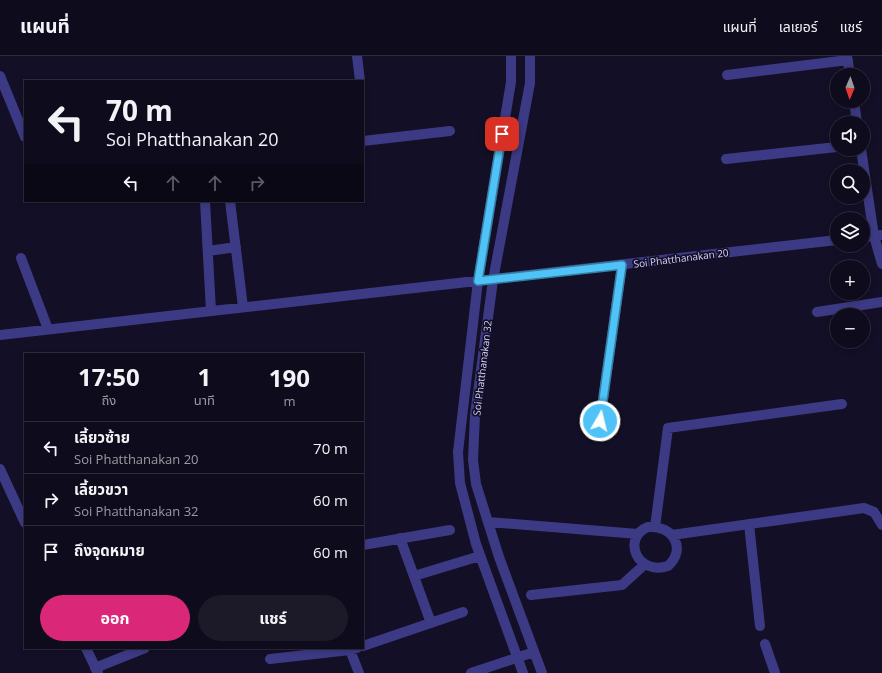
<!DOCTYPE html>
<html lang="th">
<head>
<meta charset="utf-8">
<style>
	body { margin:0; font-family:"Open Sans","Noto Sans Thai",sans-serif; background:#1c1929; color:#f1f3f6; height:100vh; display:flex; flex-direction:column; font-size:15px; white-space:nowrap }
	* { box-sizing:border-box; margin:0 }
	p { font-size:13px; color:#9b9ba3 }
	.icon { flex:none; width:22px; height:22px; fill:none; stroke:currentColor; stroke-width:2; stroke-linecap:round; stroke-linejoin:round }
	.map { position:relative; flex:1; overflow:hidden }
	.details { position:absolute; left:24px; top:297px; width:340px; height:296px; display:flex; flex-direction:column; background:#0e0b1c; border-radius:0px; box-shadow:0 2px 6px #0003,0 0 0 1px #2e2b3b }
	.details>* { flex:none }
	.guide { position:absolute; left:24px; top:24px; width:340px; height:122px; border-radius:0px; box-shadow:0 2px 6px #0003,0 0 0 1px #2e2b3b; background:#0e0b1c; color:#f1f3f6; overflow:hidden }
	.needle { width:26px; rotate:182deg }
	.tools { position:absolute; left:830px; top:12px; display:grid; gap:8px }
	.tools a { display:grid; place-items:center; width:40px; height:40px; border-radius:50%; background:#0e0b1c; box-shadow:0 2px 6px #0003,0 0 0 1px #2e2b3b; font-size:20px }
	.pin { position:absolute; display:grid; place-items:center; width:34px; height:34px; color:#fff; margin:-17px; border-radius:8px; box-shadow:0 2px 6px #0006 }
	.me { position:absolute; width:44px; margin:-22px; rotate:8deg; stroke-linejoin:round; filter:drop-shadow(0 0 3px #0008) }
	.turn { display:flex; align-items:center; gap:14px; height:84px; padding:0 16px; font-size:18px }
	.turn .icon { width:52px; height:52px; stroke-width:2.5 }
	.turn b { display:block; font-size:28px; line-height:34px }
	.lanes { display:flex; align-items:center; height:38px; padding:0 16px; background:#0003; justify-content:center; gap:20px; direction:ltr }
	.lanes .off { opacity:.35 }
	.eta { display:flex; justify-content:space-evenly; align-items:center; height:68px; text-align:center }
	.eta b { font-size:24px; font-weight:700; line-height:28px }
	.action { display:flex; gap:8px; margin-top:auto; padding:8px 16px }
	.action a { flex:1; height:46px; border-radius:24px; background:#db2777; color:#fff; font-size:16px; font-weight:700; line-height:46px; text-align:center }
	.action a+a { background:#1c1929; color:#f1f3f6 }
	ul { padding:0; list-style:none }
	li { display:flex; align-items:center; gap:12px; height:52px; padding:0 16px; border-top:1px solid #2e2b3b }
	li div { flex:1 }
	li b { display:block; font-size:15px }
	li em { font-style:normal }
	header { display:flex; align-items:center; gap:24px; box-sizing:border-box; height:56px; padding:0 20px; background:#0e0b1c; border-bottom:1px solid #2e2b3b }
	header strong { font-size:19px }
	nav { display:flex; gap:22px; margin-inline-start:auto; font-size:14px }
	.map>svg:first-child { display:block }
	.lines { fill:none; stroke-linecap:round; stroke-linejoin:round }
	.minor { stroke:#3d3a85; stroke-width:10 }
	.route-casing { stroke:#337fa1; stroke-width:10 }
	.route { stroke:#4fc3f7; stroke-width:7 }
	.labels { text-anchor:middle; stroke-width:3.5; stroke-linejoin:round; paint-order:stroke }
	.street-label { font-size:10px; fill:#d9d4ff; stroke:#130f26 }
</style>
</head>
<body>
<header>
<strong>แผนที่</strong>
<nav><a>แผนที่</a><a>เลเยอร์</a><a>แชร์</a></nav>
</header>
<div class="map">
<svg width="882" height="617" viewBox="0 0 882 617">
	<rect width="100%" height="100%" fill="#130f26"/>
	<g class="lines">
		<path class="minor" d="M357,0L360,25
			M511,0V26L478,225L458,396L460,427L476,488L523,617
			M530,0V27L493,224L475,359L473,404L476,428L499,501L542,617
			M847,0L850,19
			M727,19L848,4
			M0,20L25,81
			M854,45L857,67
			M363,85L450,75
			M861,93L874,180L882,208
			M726,103L837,91
			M205,145L211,255
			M230,145L243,251
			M863,181L882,179
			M208,195L236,191
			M21,202L48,273
			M817,256L882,246
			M0,279L837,184
			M600,365L622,209
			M0,413L25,467
			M488,466L638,478
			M749,468L760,570
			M648,471C673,469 687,493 668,510C636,520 622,481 648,471Z
			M655,471L668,372L842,348
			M672,479L864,452L874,456L882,469
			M400,482L431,567
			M363,489L450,474
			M414,520L480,500
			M531,539L622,529L644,509
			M765,588L775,617
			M363,590L463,556
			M86,592L98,617
			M350,594L359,617
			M270,603L350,594L357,592
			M95,612L145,592
			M471,617L534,596"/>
	</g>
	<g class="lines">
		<g class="route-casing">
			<path id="route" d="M502,78L478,225L622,209L600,365"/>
		</g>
		<use href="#route" class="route"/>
	</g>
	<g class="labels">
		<g class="street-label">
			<text transform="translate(681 202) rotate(-7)" y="4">Soi Phatthanakan 20</text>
			<text transform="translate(482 312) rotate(-83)" y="4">Soi Phatthanakan 32</text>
		</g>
	</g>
</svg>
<div class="tools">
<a><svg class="needle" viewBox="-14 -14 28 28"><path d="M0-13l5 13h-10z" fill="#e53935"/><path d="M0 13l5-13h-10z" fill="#9b9ba3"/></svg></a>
<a><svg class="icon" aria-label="sound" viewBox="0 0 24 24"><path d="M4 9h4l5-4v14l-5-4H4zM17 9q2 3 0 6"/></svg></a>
<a><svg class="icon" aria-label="search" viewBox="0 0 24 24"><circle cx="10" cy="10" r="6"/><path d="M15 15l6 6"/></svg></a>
<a><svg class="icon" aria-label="layers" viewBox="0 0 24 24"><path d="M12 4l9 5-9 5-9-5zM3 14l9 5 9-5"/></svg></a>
<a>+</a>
<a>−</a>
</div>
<div class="pin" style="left:502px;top:78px;background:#d93025"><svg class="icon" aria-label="arrive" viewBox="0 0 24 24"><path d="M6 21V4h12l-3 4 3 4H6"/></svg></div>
<svg class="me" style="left:600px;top:365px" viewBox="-20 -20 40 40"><circle r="17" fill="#4fc3f7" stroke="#fff" stroke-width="3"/><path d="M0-11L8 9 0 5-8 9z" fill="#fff"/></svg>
<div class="guide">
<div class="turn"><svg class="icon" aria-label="left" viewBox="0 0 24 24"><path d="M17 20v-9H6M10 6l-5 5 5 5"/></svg><div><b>70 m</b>Soi Phatthanakan 20</div></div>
<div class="lanes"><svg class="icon" aria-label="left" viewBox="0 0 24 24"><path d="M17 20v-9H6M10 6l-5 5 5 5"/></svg><svg class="icon off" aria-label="ahead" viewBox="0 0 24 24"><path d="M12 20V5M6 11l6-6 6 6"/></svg><svg class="icon off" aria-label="ahead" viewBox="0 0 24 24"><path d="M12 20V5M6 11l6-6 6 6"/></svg><svg class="icon off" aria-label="right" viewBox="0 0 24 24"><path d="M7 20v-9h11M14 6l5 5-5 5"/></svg></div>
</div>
<section class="details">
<div class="eta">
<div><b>17:50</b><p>ถึง</p></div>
<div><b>1</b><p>นาที</p></div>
<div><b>190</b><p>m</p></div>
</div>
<ul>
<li><svg class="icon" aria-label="left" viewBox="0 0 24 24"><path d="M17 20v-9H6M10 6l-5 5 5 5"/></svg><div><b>เลี้ยวซ้าย</b><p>Soi Phatthanakan 20</p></div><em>70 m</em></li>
<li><svg class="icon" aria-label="right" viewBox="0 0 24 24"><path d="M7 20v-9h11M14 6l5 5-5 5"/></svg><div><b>เลี้ยวขวา</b><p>Soi Phatthanakan 32</p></div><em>60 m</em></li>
<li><svg class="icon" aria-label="arrive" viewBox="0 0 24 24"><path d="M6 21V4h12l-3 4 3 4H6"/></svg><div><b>ถึงจุดหมาย</b></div><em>60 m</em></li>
</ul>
<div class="action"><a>ออก</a><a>แชร์</a></div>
</section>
</div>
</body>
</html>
